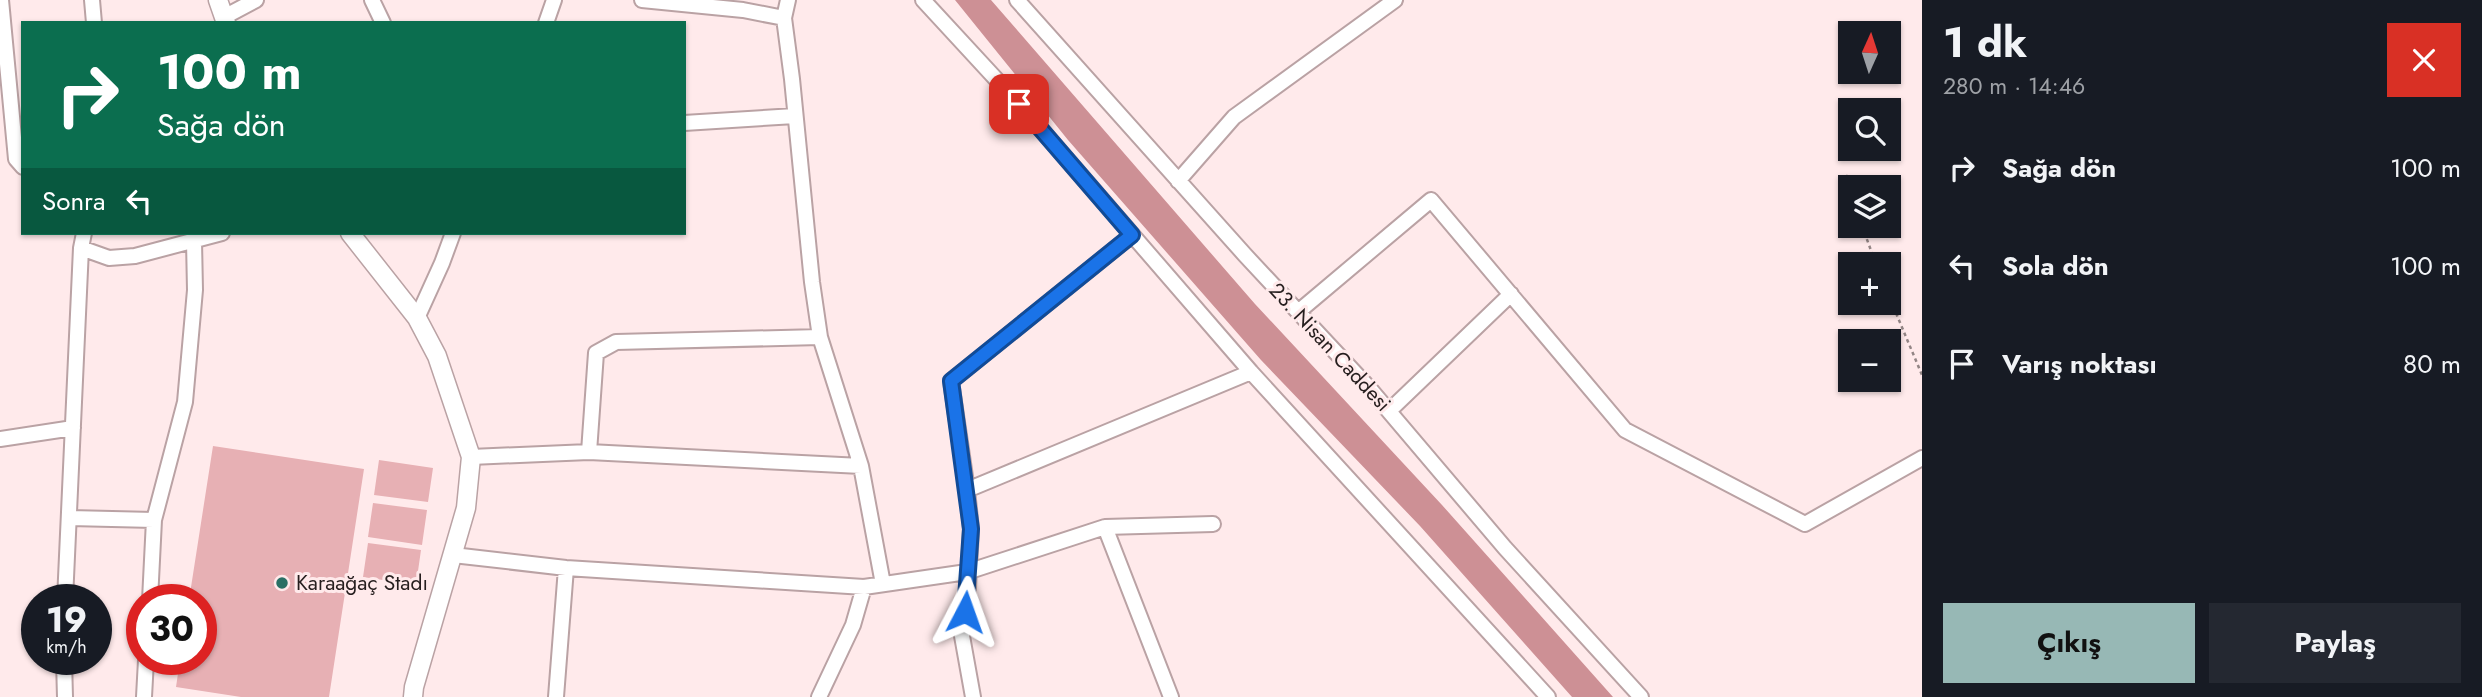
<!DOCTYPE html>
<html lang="tr">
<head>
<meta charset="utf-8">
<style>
	body { margin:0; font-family:Jost,sans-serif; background:#242831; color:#f1f3f6; height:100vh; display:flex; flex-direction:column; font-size:26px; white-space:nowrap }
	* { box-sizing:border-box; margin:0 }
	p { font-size:23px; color:#9ea1a6 }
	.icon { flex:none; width:38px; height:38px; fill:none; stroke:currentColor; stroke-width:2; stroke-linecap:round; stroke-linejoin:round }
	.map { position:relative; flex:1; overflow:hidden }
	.drawer { display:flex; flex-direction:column; background:#171b24; width:560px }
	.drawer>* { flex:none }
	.top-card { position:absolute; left:21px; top:21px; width:665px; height:214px; border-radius:0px; box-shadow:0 2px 5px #0004; background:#0b6e4f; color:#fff; overflow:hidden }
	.needle { width:46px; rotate:3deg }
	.buttons { position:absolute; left:1838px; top:21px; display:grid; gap:14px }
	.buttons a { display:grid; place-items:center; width:63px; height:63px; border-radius:0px; background:#171b24; box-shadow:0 2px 5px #0004; font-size:35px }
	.speed { position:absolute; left:21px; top:584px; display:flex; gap:14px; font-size:35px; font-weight:700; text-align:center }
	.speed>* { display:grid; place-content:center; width:91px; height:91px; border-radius:50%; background:#171b24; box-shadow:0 2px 5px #0004; line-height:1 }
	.speed small { font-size:18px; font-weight:400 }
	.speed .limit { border:10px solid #d22; background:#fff; color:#111 }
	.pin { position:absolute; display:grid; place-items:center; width:60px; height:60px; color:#fff; margin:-30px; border-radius:14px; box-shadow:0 4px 10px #0006 }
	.me { position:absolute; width:77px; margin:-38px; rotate:4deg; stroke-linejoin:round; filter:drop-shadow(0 0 5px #0008) }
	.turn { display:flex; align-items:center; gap:24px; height:147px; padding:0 21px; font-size:32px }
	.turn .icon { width:91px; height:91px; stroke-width:2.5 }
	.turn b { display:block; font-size:49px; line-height:60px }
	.then { display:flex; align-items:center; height:66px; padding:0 21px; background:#0003; gap:14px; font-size:26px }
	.round { display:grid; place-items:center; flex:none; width:74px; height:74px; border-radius:0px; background:#242831 }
	.overview { display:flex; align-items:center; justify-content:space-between; height:119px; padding:0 21px }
	h1 { font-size:42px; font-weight:700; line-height:52px }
	.action { display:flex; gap:14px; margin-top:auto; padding:14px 21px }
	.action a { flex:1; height:80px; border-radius:0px; background:#97b8b5; color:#111; font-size:28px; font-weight:700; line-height:80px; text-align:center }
	.action a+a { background:#242831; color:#f1f3f6 }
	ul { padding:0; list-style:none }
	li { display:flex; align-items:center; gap:21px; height:98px; padding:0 21px }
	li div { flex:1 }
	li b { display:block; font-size:26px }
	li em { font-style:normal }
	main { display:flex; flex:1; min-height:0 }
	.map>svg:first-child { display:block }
	.green { fill:#e7b0b4 }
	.water { fill:#cd9095 }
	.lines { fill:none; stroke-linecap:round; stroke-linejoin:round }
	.minor-casing { stroke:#baa2a4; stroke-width:18 }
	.tertiary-casing { stroke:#baa2a4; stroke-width:21 }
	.path { stroke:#938585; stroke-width:2.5; stroke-dasharray:3.5 3.5; stroke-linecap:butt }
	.minor { stroke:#fff; stroke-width:14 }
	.tertiary { stroke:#fff; stroke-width:18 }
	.route-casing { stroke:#114b97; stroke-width:18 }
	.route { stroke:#1a73e8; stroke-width:12 }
	.poi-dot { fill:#2a7065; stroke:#ffeaeb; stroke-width:2.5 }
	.labels { text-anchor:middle; stroke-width:6; stroke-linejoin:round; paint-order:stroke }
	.street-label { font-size:21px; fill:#261e1e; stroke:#ffeaeb }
	.poi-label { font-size:21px; fill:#261e1e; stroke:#ffeaeb; text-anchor:start }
</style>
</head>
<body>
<main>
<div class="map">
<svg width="1922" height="697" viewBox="0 0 1922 697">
	<rect width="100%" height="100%" fill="#ffeaeb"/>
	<path class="green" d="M213,446L364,469L329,697H241L176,687L180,660H201V600H189Z
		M379,460L433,468L428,502L374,495Z
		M373,503L427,510L422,545L368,537Z
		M368,543L421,550L416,585L363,577Z"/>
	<path class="water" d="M955,0H991L1255,304L1442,505L1613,697H1572L1420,526L1261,360L1068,140Z"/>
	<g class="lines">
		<g class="minor-casing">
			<path id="minor" d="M1,0L16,159L23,167
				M92,0L94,23
				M372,0L383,23
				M642,0L743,10L784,18
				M788,0L784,18L792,79L812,282L820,337L861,466L883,584
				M923,0L1019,104L1251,372L1548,697
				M1017,0L1245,255L1370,389L1505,548L1641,697
				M224,17L256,0
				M546,23L554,0
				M684,123L795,116
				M1178,181L1234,117L1395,0
				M81,248L109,258L135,256L222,233
				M1298,312L1431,200L1625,430L1805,524L1922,458
				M417,318L442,263L453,233
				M1389,411L1511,294
				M0,439L73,428
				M589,452L596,353L616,342L820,337
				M471,457L589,452L861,466
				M967,490L951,381L1132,235
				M70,518L154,520
				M1105,527L1213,524
				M453,555L566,568L864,587L967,572L1105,527L1171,697
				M65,600L81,248L84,233
				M150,600L154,520L185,402L195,290L194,241
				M64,660L65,697
				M144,697L146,660
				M556,697L566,568
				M819,697L853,625L864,587
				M973,697L962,636L968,588L971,529L967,490L1251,372"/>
		</g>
		<g class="tertiary-casing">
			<path id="tertiary" d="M218,0L226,23
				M350,233L417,318L437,356L471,457L466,508L414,687L413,697"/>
		</g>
		<path class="path" d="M1846,175L1850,187
			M1862,226L1876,264
			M1888,294L1922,375"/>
		<use href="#minor" class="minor"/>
		<use href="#tertiary" class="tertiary"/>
	</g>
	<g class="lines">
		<g class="route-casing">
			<path id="route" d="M965,612L971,529L951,381L1132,235L1019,104"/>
		</g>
		<use href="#route" class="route"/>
	</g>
	<circle class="poi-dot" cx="282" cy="583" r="7"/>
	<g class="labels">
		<g class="street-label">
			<text transform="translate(1330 347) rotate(47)" y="7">23. Nisan Caddesi</text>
		</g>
		<g class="poi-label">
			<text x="296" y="590">Karaağaç Stadı</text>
		</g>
	</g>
</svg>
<div class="buttons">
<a><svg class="needle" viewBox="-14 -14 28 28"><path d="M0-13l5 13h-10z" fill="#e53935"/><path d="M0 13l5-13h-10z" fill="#9ea1a6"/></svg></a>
<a><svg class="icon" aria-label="search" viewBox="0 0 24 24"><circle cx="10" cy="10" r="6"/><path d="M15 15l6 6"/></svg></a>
<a><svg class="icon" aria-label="layers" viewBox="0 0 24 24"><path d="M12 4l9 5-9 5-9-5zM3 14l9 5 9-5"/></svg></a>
<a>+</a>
<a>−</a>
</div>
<div class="speed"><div>19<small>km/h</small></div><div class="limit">30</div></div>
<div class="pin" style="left:1019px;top:104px;background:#d93025"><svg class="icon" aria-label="arrive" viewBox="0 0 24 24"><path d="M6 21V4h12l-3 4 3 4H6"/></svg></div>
<svg class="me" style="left:965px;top:612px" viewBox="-20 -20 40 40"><path d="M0-17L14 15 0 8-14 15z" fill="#1a73e8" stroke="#fff" stroke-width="4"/></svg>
<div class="top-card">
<div class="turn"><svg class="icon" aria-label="right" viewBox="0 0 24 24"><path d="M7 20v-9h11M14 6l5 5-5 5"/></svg><div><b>100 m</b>Sağa dön</div></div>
<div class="then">Sonra<svg class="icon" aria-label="left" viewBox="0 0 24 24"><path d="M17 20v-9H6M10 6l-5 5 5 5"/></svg></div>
</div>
</div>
<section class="drawer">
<div class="overview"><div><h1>1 dk</h1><p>280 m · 14:46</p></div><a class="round" style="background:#d93025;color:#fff"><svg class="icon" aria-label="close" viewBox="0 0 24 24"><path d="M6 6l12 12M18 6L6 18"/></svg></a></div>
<ul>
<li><svg class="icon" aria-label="right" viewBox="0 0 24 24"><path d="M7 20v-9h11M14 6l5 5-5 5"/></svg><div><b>Sağa dön</b></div><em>100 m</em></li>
<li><svg class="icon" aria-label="left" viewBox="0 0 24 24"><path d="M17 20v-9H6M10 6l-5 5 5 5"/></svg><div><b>Sola dön</b></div><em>100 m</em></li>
<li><svg class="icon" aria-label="arrive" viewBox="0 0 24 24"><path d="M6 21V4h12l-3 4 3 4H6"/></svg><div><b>Varış noktası</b></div><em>80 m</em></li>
</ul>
<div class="action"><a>Çıkış</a><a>Paylaş</a></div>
</section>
</main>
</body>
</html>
